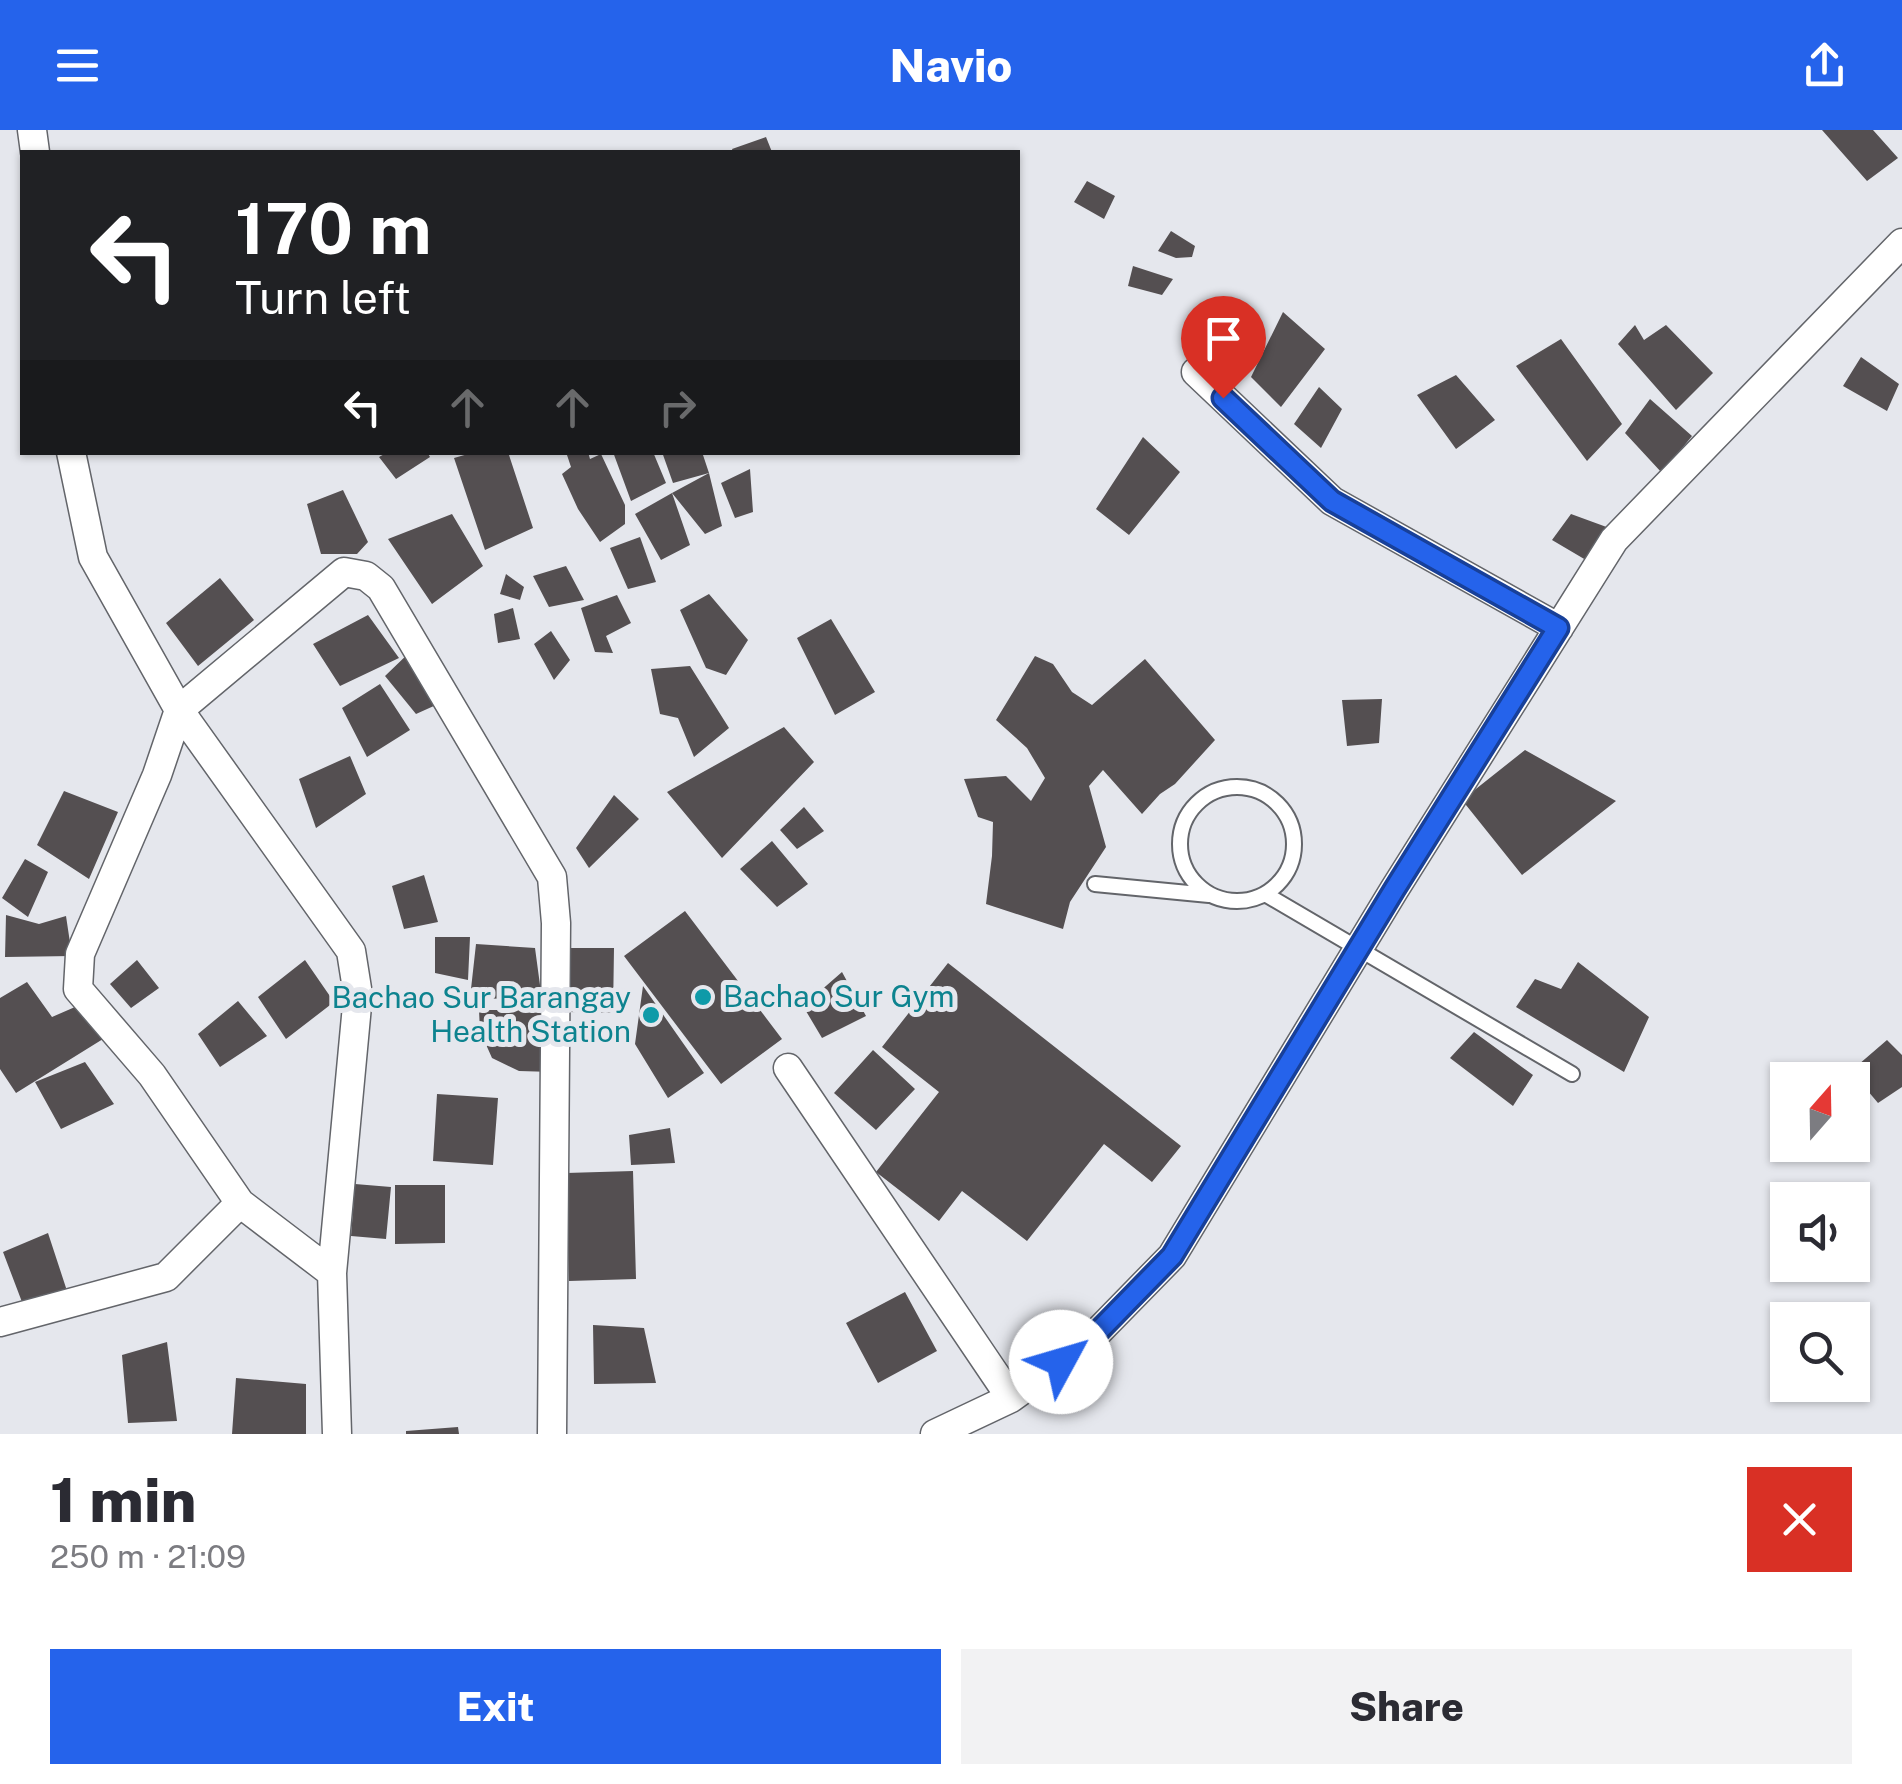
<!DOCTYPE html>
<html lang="en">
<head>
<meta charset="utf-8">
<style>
	body { margin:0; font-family:"Public Sans",sans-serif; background:#f2f2f3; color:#2b2b33; height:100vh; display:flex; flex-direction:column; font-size:38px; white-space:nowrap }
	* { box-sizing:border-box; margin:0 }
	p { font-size:32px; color:#7c7c81 }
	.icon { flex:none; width:55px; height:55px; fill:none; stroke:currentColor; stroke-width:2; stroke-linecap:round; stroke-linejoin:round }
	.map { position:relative; height:1304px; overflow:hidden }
	.side { display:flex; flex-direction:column; background:#fff; flex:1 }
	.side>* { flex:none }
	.guide { position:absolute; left:20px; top:20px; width:1000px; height:305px; border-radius:0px; box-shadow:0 2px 8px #0004; background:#202124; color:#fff; overflow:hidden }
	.needle { width:65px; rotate:20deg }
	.buttons { position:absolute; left:1770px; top:932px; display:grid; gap:20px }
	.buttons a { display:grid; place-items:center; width:100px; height:100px; border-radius:0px; background:#fff; box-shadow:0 2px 8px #0004; font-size:50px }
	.pin { position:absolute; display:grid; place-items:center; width:85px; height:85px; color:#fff; margin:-102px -42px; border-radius:50% 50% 50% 0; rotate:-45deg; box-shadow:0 0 10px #0007 }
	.pin .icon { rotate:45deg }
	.me { position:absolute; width:110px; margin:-55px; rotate:51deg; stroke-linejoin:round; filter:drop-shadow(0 0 8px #0008) }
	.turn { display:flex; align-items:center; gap:35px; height:210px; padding:0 50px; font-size:45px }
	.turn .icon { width:130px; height:130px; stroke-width:2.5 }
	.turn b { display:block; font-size:70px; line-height:85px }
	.lanes { display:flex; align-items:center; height:95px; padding:0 50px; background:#0003; justify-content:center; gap:50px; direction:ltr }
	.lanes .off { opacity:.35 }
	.round { display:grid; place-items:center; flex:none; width:105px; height:105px; border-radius:0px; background:#f2f2f3 }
	.overview { display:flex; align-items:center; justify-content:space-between; height:170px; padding:0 50px }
	h1 { font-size:60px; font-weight:800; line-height:75px }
	.action { display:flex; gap:20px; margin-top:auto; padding:20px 50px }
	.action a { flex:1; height:115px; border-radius:0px; background:#2563eb; color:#fff; font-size:40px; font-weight:800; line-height:115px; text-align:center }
	.action a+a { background:#f2f2f3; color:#2b2b33 }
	header { display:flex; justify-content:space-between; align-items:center; height:130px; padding:0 50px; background:#2563eb; color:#fff; font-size:45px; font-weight:800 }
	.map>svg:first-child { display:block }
	.building { fill:#544f51 }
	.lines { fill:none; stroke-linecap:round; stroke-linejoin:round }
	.service-casing { stroke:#63656a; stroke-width:18 }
	.minor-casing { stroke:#63656a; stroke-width:31 }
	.service { stroke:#fff; stroke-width:14 }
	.minor { stroke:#fff; stroke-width:28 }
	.route-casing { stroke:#184099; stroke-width:25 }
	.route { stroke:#2563eb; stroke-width:18 }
	.culture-dot { fill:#0f9aa8; stroke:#e5e7ed; stroke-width:4 }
	.labels { text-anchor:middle; stroke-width:10; stroke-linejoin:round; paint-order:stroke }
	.culture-label { font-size:30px; fill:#0d838f; stroke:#e5e7ed; text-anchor:start }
</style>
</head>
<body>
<header><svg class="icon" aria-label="menu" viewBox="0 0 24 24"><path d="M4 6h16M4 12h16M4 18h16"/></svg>Navio<svg class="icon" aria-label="share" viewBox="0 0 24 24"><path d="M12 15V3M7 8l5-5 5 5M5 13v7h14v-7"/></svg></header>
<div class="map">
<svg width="1902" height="1304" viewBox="0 0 1902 1304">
	<rect width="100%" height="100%" fill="#e5e7ed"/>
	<path class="building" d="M1822,0H1873L1898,28L1867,51Z
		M766,7L772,22H733L732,19Z
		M1087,51L1115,66L1104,89L1074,72Z
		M1171,101L1195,116L1192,127L1176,128L1158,121Z
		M1133,136L1173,149L1162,165L1128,156Z
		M1283,182L1325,219L1281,277L1251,247Z
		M1635,195L1644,210L1666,195L1713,243L1676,280L1618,214Z
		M1561,209L1622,294L1587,331L1516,236Z
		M1861,227L1899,254L1887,281L1843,256Z
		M1456,245L1495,290L1456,319L1417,265Z
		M1319,257L1342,279L1321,318L1294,294Z
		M1650,269L1692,306L1662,343L1625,303Z
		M1143,307L1180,342L1129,405L1096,379Z
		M388,322H427L430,327L396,349L379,327Z
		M475,322H508L533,398L485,420L454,328Z
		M566,322H588L590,329L601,324L625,375V394L600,412L578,379L562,344L571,337Z
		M613,322H653L666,353L631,371Z
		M662,322H702L709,343L673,353Z
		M750,339L753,382L735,388L721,353Z
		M709,343L722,396L705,404L672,363L690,415L661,430L635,384L672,363Z
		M343,360L368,412L357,424H321L307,374Z
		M452,384L483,436L432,474L388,409Z
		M1571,384L1612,399L1591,433L1552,410Z
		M640,407L656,452L628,459L610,418Z
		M566,436L584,470L549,477L533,446Z
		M506,444L524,457L520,470L500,464Z
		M220,448L254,490L198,536L166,493Z
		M709,464L748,510L726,545L706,538L680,480Z
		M617,465L631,493L606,506L613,523L595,522L581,478Z
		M513,478L520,509L498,513L494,484Z
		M368,485L399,528L340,556L313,514Z
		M831,489L875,562L835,585L797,508Z
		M551,501L570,530L554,550L534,514Z
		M412,520L436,575L416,584L385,546Z
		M1035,526L1053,534L1072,562L1092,575L1145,529L1215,610L1175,654L1160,664L1142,684L1103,640L1089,656L1106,717L1070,772L1063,799L986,774L992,726L993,692L978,687L964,649L1006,646L1031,671L1045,648L1027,618L996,590Z
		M690,536L729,598L694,627L678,588L660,584L651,539Z
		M380,554L410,600L367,627L342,578Z
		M1382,569L1379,613L1347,616L1342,570Z
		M784,597L814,632L722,728L667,662Z
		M1525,620L1616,671L1522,745L1462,670Z
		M350,626L366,664L316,698L299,649Z
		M64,661L118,682L89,749L37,715Z
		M614,665L639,689L589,738L576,718Z
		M804,677L824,701L797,719L780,700Z
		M772,711L808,754L777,777L740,739Z
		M25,729L48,742L28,787L2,768Z
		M424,745L438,792L404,799L392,756Z
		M685,781L782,909L721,954L624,826Z
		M6,785L39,794L66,786L72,826L5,827Z
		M435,807H470L468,850L435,843Z
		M476,814L535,818L542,870L470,868Z
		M569,818H614L613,883L569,882Z
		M137,830L159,858L131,878L110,854Z
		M305,830L334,872L286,909L258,867Z
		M1578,832L1649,887L1624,942L1516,877L1535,849L1561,859Z
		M948,833L1181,1016L1152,1052L1104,1014L1027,1111L962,1061L939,1091L876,1042L939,962L882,917Z
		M842,842L866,886L822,908L803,876Z
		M27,852L52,887L75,877L103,909L16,963L0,939V868Z
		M643,856L704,943L668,968L635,914Z
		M238,871L267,906L220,937L198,904Z
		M479,880H544L540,910L554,913L553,942L519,941L492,928L480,901Z
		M1474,902L1533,945L1513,976L1450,928Z
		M1887,910L1902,925V957L1878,973L1851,941Z
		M873,920L915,959L876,1000L834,963Z
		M85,932L114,974L61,999L35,952Z
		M437,964L498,968L493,1035L433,1031Z
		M670,998L675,1033L631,1035L629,1005Z
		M633,1041L636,1149L569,1151L566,1043Z
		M355,1054L391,1057L386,1109L351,1106Z
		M395,1055H445V1113L395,1114Z
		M48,1103L69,1167L22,1172L3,1122Z
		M905,1162L937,1221L878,1253L846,1193Z
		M593,1195L644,1198L656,1253L594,1254Z
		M167,1212L177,1291L128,1293L122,1225Z
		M236,1248L306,1254V1304H232Z
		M458,1297L459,1304H406V1301Z"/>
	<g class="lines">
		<g class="service-casing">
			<path id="service" d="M1180 714a57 57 0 1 1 114 0a57 57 0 1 1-114 0Z
				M1095,754L1209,765
				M1265,764L1572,944"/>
		</g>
		<g class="minor-casing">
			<path id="minor" d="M32,0L35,22
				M1196,242L1332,371L1559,498
				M71,322L93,427L179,580L351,821L358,865L332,1143L337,1304
				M788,938L1011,1268
				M332,1143L240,1073L152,945L78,859L80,824L157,645L179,580L344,442L366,446L381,458L552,747L556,793L552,1304
				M0,1192L166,1147L240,1073
				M935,1304L1011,1268L1086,1214L1172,1126L1394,760L1614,410L1902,113"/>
		</g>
		<use href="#service" class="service"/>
		<use href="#minor" class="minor"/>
	</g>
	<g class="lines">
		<g class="route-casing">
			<path id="route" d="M1061,1232L1086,1214L1172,1126L1394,760L1558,498L1332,371L1223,268"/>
		</g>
		<use href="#route" class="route"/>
	</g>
	<g class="culture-dot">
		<circle cx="703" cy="867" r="10"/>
		<circle cx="651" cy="885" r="10"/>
	</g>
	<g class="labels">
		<g class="culture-label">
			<text x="723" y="877">Bachao Sur Gym</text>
			<text x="631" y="878" text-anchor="end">Bachao Sur Barangay<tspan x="631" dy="34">Health Station</tspan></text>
		</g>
	</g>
</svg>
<div class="buttons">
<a><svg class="needle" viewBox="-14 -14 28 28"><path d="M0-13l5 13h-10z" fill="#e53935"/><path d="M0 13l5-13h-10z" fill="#7c7c81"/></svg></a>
<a><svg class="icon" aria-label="sound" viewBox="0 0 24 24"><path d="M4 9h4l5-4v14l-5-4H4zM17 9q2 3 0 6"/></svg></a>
<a><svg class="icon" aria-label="search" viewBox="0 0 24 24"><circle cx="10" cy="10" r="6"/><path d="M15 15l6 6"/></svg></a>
</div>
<div class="pin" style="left:1223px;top:268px;background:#d93025"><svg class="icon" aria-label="arrive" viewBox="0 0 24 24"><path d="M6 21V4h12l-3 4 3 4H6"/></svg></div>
<svg class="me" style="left:1061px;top:1232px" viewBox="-20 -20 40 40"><circle r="19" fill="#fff"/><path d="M0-13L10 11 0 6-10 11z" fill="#2563eb"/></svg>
<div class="guide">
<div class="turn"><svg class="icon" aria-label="left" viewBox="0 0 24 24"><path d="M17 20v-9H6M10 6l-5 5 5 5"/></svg><div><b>170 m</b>Turn left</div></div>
<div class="lanes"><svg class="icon" aria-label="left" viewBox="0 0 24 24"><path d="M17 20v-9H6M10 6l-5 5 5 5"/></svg><svg class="icon off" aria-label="ahead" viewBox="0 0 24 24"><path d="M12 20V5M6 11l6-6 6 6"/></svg><svg class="icon off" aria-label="ahead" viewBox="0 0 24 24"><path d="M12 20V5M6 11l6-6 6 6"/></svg><svg class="icon off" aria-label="right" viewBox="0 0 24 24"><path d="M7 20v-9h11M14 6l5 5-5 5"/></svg></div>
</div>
</div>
<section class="side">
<div class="overview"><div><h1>1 min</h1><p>250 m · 21:09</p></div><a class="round" style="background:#d93025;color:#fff"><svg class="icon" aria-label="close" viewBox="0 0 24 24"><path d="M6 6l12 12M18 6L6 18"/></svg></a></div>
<div class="action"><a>Exit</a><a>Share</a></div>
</section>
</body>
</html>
